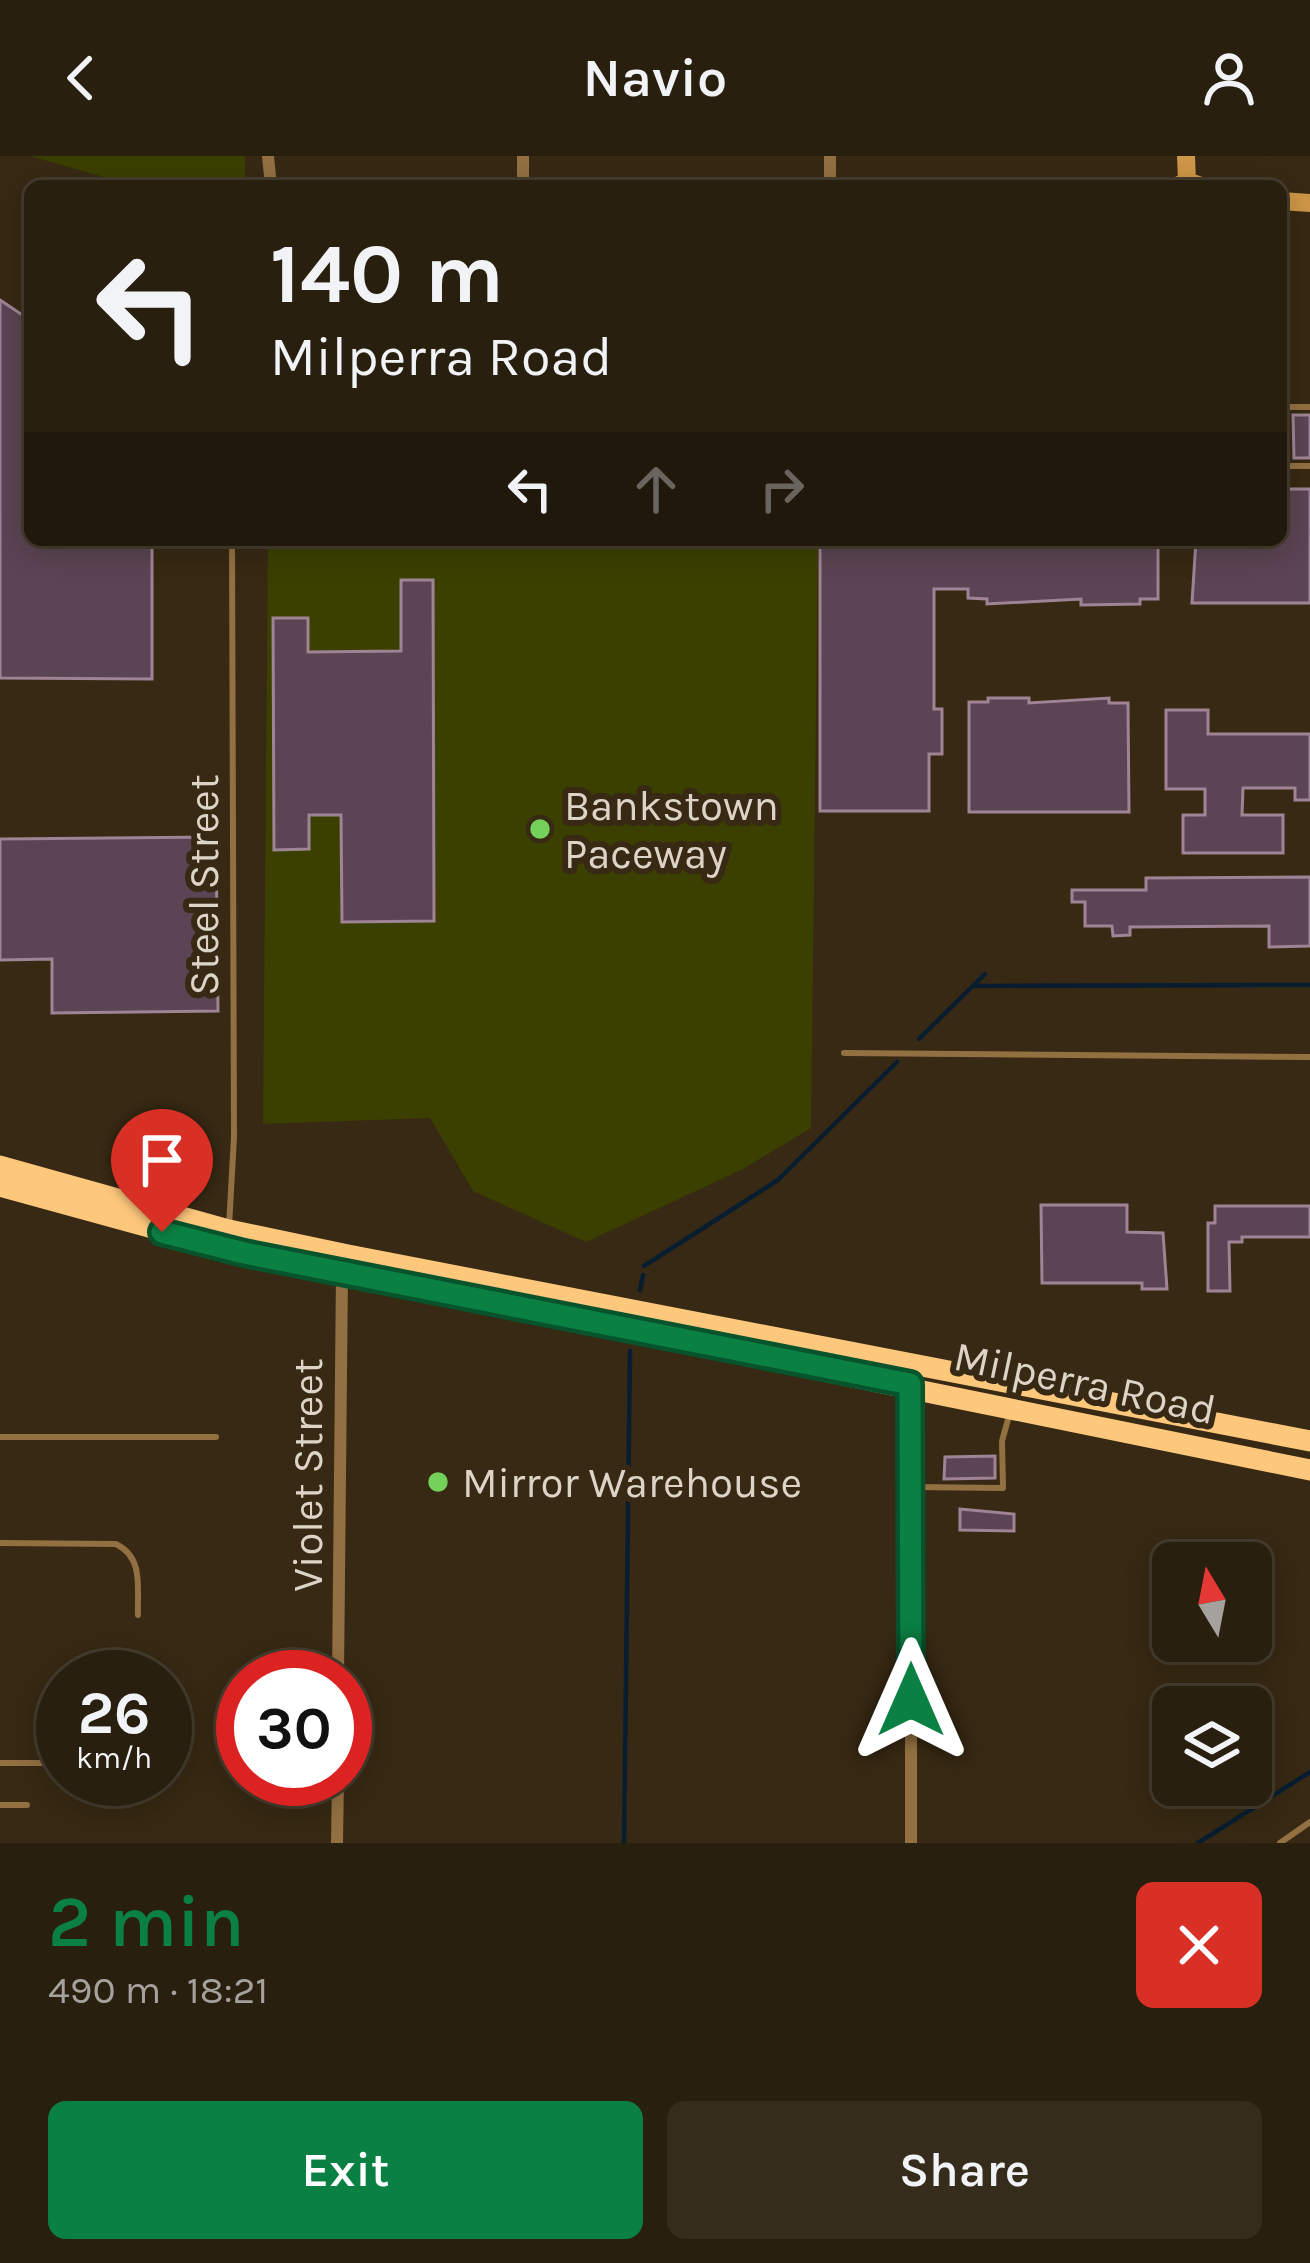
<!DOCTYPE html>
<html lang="en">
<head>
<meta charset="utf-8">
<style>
	body { margin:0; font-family:Karla,sans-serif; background:#352c1c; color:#f1f3f6; height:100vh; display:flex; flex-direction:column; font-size:45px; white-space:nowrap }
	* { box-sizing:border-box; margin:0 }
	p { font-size:39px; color:#a5a29e }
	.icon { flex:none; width:66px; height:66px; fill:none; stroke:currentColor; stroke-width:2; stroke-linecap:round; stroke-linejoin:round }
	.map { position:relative; height:1687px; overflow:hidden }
	.drawer { display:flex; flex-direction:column; background:#291f0e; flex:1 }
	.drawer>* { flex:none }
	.top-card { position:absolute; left:24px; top:24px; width:1263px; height:366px; border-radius:18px; box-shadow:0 6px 30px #0003,0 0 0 3px #453d2e; background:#291f0e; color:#f1f3f6; overflow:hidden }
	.needle { width:78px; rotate:350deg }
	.controls { position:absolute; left:1152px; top:1386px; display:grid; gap:24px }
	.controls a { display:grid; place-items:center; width:120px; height:120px; border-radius:18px; background:#291f0e; box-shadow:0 6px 30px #0003,0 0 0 3px #453d2e; font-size:60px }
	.speed { position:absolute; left:36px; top:1494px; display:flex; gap:24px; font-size:60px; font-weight:700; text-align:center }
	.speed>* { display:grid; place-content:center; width:156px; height:156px; border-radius:50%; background:#291f0e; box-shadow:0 6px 30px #0003,0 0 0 3px #453d2e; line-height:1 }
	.speed small { font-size:30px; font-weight:400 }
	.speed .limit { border:18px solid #d22; background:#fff; color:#111 }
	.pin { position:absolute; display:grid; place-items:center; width:102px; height:102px; color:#fff; margin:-123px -51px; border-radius:50% 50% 50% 0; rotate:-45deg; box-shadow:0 0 12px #0007 }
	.pin .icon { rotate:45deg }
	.me { position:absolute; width:132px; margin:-66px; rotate:0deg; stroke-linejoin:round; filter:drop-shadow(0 0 9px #0008) }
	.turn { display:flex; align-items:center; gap:42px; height:252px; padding:0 48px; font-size:54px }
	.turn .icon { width:156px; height:156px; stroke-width:2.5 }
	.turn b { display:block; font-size:84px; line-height:102px }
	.lanes { display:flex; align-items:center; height:114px; padding:0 48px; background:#0003; justify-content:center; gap:60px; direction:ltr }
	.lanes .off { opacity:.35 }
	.round { display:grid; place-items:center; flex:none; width:126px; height:126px; border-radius:18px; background:#352c1c }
	.summary { display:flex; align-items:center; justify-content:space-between; height:204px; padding:0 48px }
	h1 { font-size:72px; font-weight:600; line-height:90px; color:#0b8043 }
	.cta { display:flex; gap:24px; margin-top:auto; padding:24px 48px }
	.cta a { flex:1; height:138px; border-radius:18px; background:#0b8043; color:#fff; font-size:48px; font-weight:600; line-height:138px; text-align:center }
	.cta a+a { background:#352c1c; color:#f1f3f6 }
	header { display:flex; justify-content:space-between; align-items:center; height:156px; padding:0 48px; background:#291f0e; font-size:54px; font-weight:600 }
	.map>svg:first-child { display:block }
	.green { fill:#3b4000 }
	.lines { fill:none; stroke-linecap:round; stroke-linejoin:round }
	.stream { stroke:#081e30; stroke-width:4.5 }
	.building { fill:#5b4453; stroke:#9f8495; stroke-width:3 }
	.service { stroke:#937042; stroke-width:6 }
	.minor { stroke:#937042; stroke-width:12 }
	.secondary { stroke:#ce9647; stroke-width:18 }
	.trunk { stroke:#fdc77c; stroke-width:21 }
	.route-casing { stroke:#07532c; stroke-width:30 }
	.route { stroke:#0b8043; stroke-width:21 }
	.poi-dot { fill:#74d25b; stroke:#372913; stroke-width:4.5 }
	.labels { text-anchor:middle; stroke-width:12; stroke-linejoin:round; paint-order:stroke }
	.poi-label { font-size:42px; fill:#ddd4c7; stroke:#372913; text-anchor:start }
	.street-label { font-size:42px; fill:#ddd4c7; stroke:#372913 }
</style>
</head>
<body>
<header><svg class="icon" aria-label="back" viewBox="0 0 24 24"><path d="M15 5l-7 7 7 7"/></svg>Navio<svg class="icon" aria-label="person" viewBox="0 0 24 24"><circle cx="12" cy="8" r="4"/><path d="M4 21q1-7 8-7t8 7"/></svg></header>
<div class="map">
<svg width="1310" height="1687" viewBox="0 0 1310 1687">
	<rect width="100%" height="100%" fill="#372913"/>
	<path class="green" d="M30,0H245V30H135Z
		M268,384H818L811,972L741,1014L586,1086L473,1035L430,962L263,968Z"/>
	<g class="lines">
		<path class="stream" d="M974,830L1310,829
			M919,883L985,818
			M644,1110L778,1024L897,906
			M640,1134L643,1119
			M624,1687L630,1195
			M1198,1687L1310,1616"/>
	</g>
	<path class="building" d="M0,144L30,164V384H152V523L0,522Z
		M1293,259H1310V302H1294Z
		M1281,333H1310V447H1192L1196,384H1281Z
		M820,384H1158V443H1140V448L1081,449V443L987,448V443L968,442V433H934V553H942V598H929V655H820Z
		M401,424H433L434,765L342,766L341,659H309V693L274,694L273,462H308V496L401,495Z
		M988,542H1029V547L1109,542V547H1128L1129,656H969V546H988Z
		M1166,554H1208V578H1310V644H1295V632H1243L1242,659H1283V697H1183V659H1205V633H1166Z
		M216,681L218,855L52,857V803L0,804V683Z
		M1310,721V790L1269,791V770L1130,771V779L1113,780L1112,770H1085V746H1072V734H1146V722Z
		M1041,1049H1127V1076L1163,1077L1167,1133H1142V1127H1042Z
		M1215,1050H1310V1081H1242V1086H1229L1230,1135H1208V1067H1215Z
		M995,1300V1322L944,1323L945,1301Z
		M960,1353L1014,1358V1375L960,1374Z"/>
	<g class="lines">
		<path class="service" d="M1281,251H1310
			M1281,310H1310
			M844,897L1310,901
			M229,1070L234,981L232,384
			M0,1281H216
			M911,1331L1003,1332L1002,1285L1009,1260
			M0,1387L116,1388C144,1402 137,1431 138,1459
			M0,1607H51
			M0,1649H27
			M1280,1687L1310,1666"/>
		<path class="minor" d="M268,0L271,30
			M523,0V30
			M830,30V0
			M911,1232V1687
			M338,1521L342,1117
			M337,1687L338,1623"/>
		<path class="secondary" d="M1186,0L1187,25
			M1177,30L1187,25L1201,30
			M1281,45L1310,47"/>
		<path class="trunk" d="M0,1010L229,1074L348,1099L1310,1285
			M0,1030L244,1097L1310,1314"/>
	</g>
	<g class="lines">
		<g class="route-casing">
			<path id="route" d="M162,1076L244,1097L910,1228L911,1544"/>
		</g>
		<use href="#route" class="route"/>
	</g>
	<g class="poi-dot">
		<circle cx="540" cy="673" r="12"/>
		<circle cx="438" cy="1326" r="12"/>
	</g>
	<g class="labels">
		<g class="poi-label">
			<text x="564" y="664">Bankstown<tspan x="564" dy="48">Paceway</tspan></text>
			<text x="462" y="1341">Mirror Warehouse</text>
		</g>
		<g class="street-label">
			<text transform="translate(203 729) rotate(-90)" y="15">Steel Street</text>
			<text transform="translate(1085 1226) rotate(12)" y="15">Milperra Road</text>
			<text transform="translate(307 1319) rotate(-90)" y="15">Violet Street</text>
		</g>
	</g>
</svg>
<div class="controls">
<a><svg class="needle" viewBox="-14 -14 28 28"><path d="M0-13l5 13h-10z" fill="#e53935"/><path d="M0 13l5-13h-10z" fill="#a5a29e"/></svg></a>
<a><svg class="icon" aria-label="layers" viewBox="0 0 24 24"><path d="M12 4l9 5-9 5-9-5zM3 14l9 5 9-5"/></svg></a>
</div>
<div class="speed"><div>26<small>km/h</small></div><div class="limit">30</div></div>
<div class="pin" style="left:162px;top:1076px;background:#d93025"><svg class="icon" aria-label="arrive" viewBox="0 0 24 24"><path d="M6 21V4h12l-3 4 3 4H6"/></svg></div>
<svg class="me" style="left:911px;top:1544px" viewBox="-20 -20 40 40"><path d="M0-17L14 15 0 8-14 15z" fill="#0b8043" stroke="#fff" stroke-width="4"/></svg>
<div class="top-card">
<div class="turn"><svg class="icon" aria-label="left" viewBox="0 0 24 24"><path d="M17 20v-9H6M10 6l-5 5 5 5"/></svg><div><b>140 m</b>Milperra Road</div></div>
<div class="lanes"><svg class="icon" aria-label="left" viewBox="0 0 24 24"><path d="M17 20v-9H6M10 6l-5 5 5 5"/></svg><svg class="icon off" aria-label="ahead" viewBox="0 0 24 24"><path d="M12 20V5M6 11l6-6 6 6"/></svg><svg class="icon off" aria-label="right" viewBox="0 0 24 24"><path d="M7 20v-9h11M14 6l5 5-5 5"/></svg></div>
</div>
</div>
<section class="drawer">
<div class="summary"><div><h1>2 min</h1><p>490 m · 18:21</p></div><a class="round" style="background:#d93025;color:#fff"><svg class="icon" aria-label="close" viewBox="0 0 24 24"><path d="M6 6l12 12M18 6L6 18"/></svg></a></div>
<div class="cta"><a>Exit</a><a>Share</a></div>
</section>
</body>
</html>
